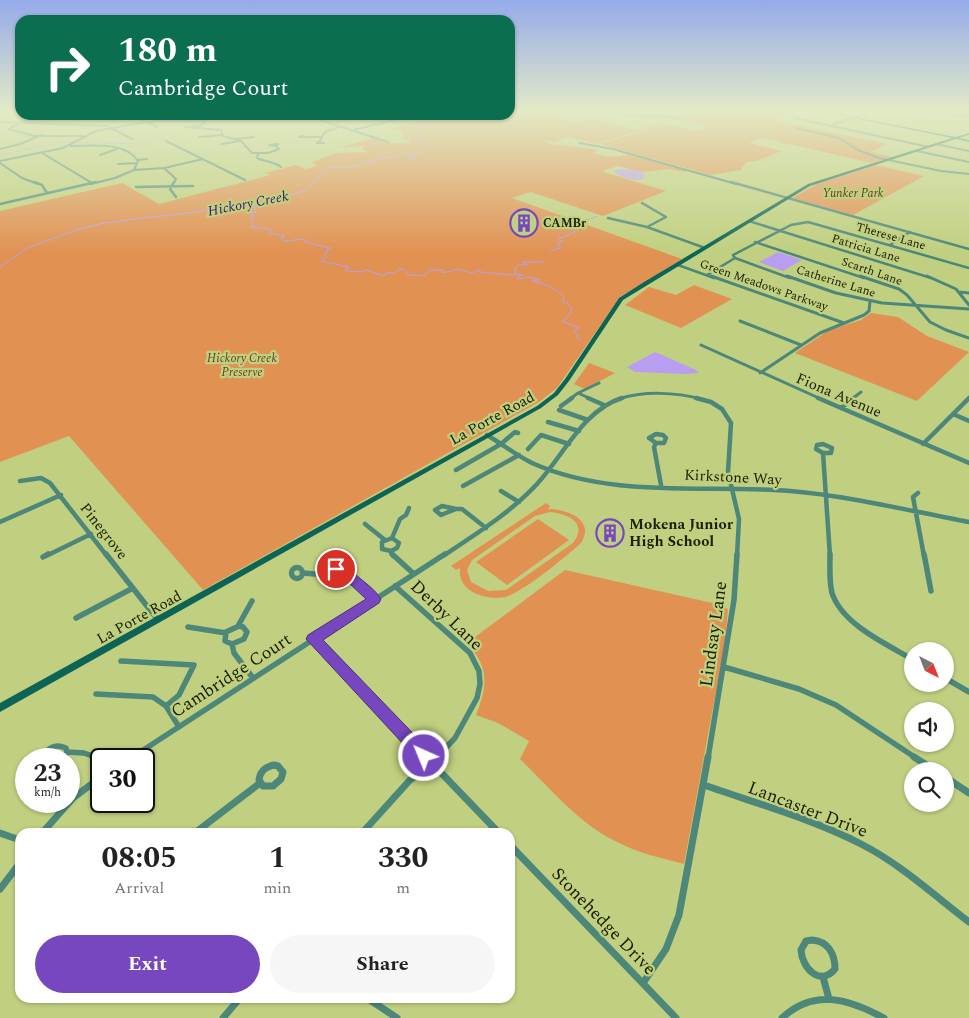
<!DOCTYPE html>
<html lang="en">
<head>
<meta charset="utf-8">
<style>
	body { margin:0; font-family:Spectral,serif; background:#f6f6f6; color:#222; height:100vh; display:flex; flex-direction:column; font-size:19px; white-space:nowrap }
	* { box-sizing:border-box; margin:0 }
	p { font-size:16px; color:#767676 }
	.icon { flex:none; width:28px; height:28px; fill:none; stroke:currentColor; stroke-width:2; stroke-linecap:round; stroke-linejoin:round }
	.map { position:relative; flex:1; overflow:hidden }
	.drawer { position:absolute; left:15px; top:828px; width:500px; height:175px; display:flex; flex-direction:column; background:#fff; border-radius:15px; box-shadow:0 1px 4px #0004 }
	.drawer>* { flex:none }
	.top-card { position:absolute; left:15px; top:15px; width:500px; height:105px; border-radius:15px; box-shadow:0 1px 4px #0004; background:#0b6e4f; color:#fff; overflow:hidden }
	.needle { width:32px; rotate:138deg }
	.controls { position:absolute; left:904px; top:642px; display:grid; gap:10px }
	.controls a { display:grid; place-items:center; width:50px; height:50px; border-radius:50%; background:#fff; box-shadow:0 1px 4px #0004; font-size:25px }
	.speed { position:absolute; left:15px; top:748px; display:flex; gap:10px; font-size:25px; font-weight:700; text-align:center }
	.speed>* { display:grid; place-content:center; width:65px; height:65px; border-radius:50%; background:#fff; box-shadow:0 1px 4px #0004; line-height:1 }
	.speed small { font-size:12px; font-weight:400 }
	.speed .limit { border:2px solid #111; border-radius:8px; background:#fff; color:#111 }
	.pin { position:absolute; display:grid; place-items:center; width:42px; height:42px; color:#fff; margin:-21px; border:2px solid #fff; border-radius:50%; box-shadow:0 1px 5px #0007 }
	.me { position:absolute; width:55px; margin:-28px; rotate:316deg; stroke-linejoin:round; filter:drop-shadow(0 0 4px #0008) }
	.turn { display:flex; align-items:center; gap:18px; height:105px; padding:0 20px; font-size:22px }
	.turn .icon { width:65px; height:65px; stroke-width:2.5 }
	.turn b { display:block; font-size:35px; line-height:42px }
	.eta { display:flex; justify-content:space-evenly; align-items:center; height:85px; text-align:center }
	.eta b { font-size:30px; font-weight:700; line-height:35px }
	.primary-button { display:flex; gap:10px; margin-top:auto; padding:10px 20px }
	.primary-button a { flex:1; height:58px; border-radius:30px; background:#7647bf; color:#fff; font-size:20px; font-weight:700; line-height:58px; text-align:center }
	.primary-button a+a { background:#f6f6f6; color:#222 }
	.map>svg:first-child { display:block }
	.green { fill:#e19253; fill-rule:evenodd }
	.water { fill:#b89ef0 }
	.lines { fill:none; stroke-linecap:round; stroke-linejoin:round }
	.stream { stroke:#b89ef0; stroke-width:1 }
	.street-far5 { stroke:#4c877a; stroke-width:2 }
	.street-far4 { stroke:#4c877a; stroke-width:2.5 }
	.street-far3 { stroke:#4c877a; stroke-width:3 }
	.street-far2 { stroke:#4c877a; stroke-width:4.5 }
	.street-far1 { stroke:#4c877a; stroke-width:5.5 }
	.street { stroke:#4c877a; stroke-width:7 }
	.secondary { fill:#0d6456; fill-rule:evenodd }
	.route { fill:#7647bf; stroke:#4d2e7c }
	.labels { text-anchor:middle; stroke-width:4.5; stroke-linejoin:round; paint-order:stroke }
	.far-park-label { font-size:12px; font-style:italic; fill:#663f20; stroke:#c0d080 }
	.far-poi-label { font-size:12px; font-weight:bold; fill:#1b1f00; stroke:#c0d080; text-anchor:start }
	.far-street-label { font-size:12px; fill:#1b1f00; stroke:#c0d080 }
	.far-water-label { font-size:14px; font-style:italic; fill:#3a126b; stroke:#c0d080 }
	.street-label { font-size:15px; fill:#1b1f00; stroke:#c0d080 }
	.poi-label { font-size:15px; font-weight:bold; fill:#1b1f00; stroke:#c0d080; text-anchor:start }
	.near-street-label { font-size:18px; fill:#1b1f00; stroke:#c0d080 }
</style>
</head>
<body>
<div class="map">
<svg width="969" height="1018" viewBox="0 0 969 1018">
	<rect width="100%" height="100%" fill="#c0d080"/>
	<path class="green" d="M510,110H580L615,115L572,110L554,116L577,122L589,118L635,130L705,110H802L774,120L887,144L871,152L893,157L872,163L762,138L749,143L782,151L756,161L746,162L741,170L711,175L600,144L666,124L695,131L708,127L679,119L595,144L569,137L554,142L542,141L551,144L596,149L597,151L593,153C606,157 616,158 629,154L688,170L685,172L669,169L643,172L618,166L604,170V172L666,191L603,216L531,192L512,198L682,259L620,297L557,388L539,402L203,590L69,436L0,462V211L122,183L159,204L270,175L266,173L296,165L306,169L317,166L312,162L336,153L366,152L362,148L365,146H362L338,148L374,138L386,143H409L410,141L402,138L404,134L399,130L392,129L418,120L405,115H510Z
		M876,165L924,176L853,215L792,198L817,184Z
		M694,285L732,299L681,328L625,305L649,287L676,295Z
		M871,313L898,317L927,336L969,352L917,401L795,353L829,330L861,320Z
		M589,363L615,373L585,389L574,384Z
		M546,503L550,506L548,509C566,509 596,519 581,543C567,556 522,593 505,597C494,599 480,597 471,591C462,585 459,577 460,568L456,570L451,566ZM550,512C569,514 588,523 573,543L506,590L488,591L471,582L467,570L472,560L535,516Z
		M538,519L569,540L507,585L476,562Z
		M565,570L717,604L728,609L725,643L684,864C661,858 638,853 617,842C579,824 550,788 520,759L529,741L498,723L476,715C488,685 489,667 467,643Z"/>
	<path class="water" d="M618,169L637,170L644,173V178C636,183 624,177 615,174V170Z
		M778,252L802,260L783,271L759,262Z
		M655,352L696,370L699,373L685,374L635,372L627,367Z"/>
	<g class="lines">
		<path class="stream" d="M941,110L960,115
			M350,115L368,117L376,115
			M962,116L969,117
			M176,119L232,115L234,118L267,120L286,115
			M0,155L60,142L146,144L159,138L155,132L166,121
			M407,161L415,157L412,155
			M287,196L306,190L326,168L353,167L383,158L422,153L425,145L423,141L409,138L411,134L442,120L441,117
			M257,200V203H261L254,205L256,212L248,213L254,217L251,219L254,225L250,227L269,229L271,231L269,233L285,236L281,238L284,241L304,239L305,242L330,248L326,250L328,252L324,254L327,256L321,261L349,267L345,270L347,271L362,272L366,270L385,276L386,273H395L399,269H403L409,275L425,276L429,270H443V273L459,269L471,273L479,270L480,272L512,275L516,274L515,268L519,264L527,265L523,262H544V260
			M579,229L584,221L598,216
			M550,251L561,248L557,243L562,242L559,239L576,231
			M0,267L27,248L79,229L104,223L227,208L252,201
			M516,274L523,275L518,276L517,279L529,277L539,280L532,281C545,284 555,287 564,297L563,302L567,303L572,309L569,316L562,321L579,328L574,331L578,334L577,338L581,341"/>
		<path class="street-far5" d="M0,112L14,110
			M931,113L969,116
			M35,115L9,129L34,136H83
			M73,115L115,117L129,115
			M131,115L157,127
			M305,115L388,142
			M619,115L677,117L702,110
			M795,118L929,147
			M169,119L190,115
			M159,121H206L199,127
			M0,122L107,126L132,139
			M148,123L162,120
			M201,125L185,127L221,130L223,136L241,141L252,153H268L279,149L276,146
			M833,125L873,110
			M796,128L839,138L858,150L879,158L941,171L969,174
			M353,130L407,117
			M211,136L199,137L222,135
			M303,136L306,137H299Z
			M306,137H321
			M237,139L254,137
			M166,141L245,180
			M318,142L324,143H317Z
			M319,142L325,132L339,127
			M583,143H579L613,149L736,184
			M222,144L240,141
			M278,144L276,146L269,145Z
			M936,144L969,151
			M71,146C91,146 125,141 138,161L134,170L115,178L91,184
			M0,149L20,144L42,135
			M917,151L969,162
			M42,153L92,183
			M258,154L257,158C265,162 274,161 281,167
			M100,155L117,149
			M138,160L147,159
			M0,161L63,148L96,131L145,122
			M0,163L22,178L38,184
			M118,164L137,163
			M164,168L176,179L173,184
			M134,170L164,168L203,159"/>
		<path class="street-far4" d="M34,182L42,185L47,193
			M174,182L170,189L176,197
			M731,182L969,249
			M136,187L193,186
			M642,203L666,217L647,227
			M0,204L96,182
			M608,218L647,227L705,248
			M749,221L931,278
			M755,242L864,278
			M890,245L910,232
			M678,265L714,278
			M707,275L735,258
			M790,278L735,258L733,255L791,225L808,222L969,268"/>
		<path class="street-far3" d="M711,276L844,323
			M787,276L836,293L882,303L969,309
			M860,276L899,289L907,295L930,322L946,330L969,338
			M927,276L956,289L969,305
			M959,292L969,293
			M740,321L801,345
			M701,345L821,399
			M760,373L820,333L864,315L869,311L870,301
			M570,399L578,393
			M591,399L578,393L599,383
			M618,399C643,391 676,392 701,399
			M852,399L861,392"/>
		<path class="street-far2" d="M588,398L604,405
			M696,398L711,402L722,409L731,423L728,472L739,519L737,556
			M818,398L969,463
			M561,406L572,398
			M841,408L854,398
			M559,410L588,420
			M953,414L969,421
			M548,422L579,431
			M656,434L663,435L666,438L664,443H656L649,438Z
			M487,435C502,444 516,455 532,463C612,499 706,484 790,491C850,496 910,511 969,522
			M656,443L654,447L661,485
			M823,444L832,448L831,453H823L816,449L817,445Z
			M923,444L969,398
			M528,449L541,435L569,444
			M823,453L830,556
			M456,470L501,444L515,432L518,433
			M20,481L41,478L50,483L107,556
			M463,486L519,455
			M501,491L519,502
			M918,493L913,497L924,556
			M442,506L456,509L441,515L435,510Z
			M456,509H462L486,528
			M0,522L61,495
			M365,524L385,540
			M392,538L399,543L397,548L391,551L382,549V542Z
			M392,538L400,519L406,515L409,508
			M391,551L393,556
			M46,556L91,534
			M443,556C476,534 510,513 537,484C564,455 583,410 622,398"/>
		<path class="street-far1" d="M106,554L158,620
			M392,554L414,574
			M830,554C830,566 829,582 832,593C842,624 886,644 912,659
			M924,554L931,591
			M43,557L48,554
			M291.5 573a5.5 5.5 0 1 1 11 0a5.5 5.5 0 1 1-11 0Z
			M336,569L343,570L347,575L342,581L334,584L327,578L329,573Z
			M303,573L327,575
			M347,577L354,580L375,599
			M395,586L470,653L479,671L480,684L477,698L455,738L436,758
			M76,618L133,588
			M238,626L252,601
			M239,626L243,627L247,632L244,639L232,644L225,641L226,632Z
			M188,627L226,633
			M313,639L427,758
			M232,644L234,653L253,678
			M121,661L194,665L179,695L166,706
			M724,667L799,689L836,705L916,758
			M945,678L969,692
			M96,694L153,697L166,706L179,727
			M67,752L84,753L98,758
			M41,758C48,748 54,743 66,748L67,752L64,758
			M131,758L445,554
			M708,758L734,600L737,554"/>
		<path class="street" d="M94,757L101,759
			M426,757L498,832
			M914,757L936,771
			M40,759L42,757
			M64,759L65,757
			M129,759L133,757
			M274,765L278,766L283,772L281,779L273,786H263L259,780C260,771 265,767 274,765Z
			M945,777L969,793
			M704,785C755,803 813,819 861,844C899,863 935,896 969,922
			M43,832L73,798L101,777
			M196,832L260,783
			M363,832L410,780L438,757
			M0,833L20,840
			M510,845L676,1018
			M0,889L20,863
			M812,940C828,941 835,954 835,969C820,987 802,968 801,950L806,941Z
			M823,977L829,999
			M643,983L666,949L679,915L708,757
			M367,998L397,1018
			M223,1018L240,998
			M782,1018C814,988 849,999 884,1018"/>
		<path class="secondary" d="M814,110H819L955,137L969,133V135L959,138L969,140V142L956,139L810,186L623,300L569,381L558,395L541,408L0,712V703L537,406L554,393L565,379L619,298L644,282L808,184L952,138Z"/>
	</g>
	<linearGradient id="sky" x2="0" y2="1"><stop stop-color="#95abeb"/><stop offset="0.44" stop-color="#e3eac6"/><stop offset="1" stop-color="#e3eac6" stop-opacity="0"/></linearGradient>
	<rect width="969" height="252" fill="url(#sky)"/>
	<path class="route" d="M336,565L348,567C357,578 373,586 381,599L379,603L323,640L430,751L432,756L430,761L424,763L419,761L306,639L308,635L366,599L349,583L342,581L340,574L331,572L330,569L331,566Z"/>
	<defs>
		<g id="building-ring" transform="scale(1.4375)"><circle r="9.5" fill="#c0d080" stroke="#7647bf" stroke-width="1.5"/><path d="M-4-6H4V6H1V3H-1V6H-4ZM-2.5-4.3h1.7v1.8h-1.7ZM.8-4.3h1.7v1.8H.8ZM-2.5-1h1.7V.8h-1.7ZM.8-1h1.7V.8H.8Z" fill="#7647bf"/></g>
	</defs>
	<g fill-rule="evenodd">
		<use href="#building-ring" x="524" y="223"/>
		<use href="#building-ring" x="610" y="533"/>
	</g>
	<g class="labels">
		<g class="far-park-label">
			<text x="853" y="197">Yunker Park</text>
			<text x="242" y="362">Hickory Creek<tspan x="242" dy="14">Preserve</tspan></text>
		</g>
		<g class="far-poi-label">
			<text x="543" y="227">CAMBr</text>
		</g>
		<g class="far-street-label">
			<text transform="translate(891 236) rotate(16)" y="4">Therese Lane</text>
			<text transform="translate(866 248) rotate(17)" y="4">Patricia Lane</text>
			<text transform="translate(872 271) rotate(19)" y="4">Scarth Lane</text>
			<text transform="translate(836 281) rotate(17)" y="4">Catherine Lane</text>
			<text transform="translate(764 285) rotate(19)" y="4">Green Meadows Parkway</text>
		</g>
		<g class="far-water-label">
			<text transform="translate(248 203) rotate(-11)" y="5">Hickory Creek</text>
		</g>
		<g class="street-label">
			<text transform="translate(839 395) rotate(23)" y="5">Fiona Avenue</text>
			<text transform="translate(492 418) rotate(-29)" y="5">La Porte Road</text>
			<text transform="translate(733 477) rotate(3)" y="5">Kirkstone Way</text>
			<text transform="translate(104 531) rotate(52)" y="5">Pinegrove</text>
			<text transform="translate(139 617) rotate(-29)" y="5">La Porte Road</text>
		</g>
		<g class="poi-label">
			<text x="629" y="529">Mokena Junior<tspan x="629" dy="17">High School</tspan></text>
		</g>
		<g class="near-street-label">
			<text transform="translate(447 615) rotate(44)" y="6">Derby Lane</text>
			<text transform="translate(713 634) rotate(-82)" y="6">Lindsay Lane</text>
			<text transform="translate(231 675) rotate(-33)" y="6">Cambridge Court</text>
			<text transform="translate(808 809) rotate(21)" y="6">Lancaster Drive</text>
			<text transform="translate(604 921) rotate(46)" y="6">Stonehedge Drive</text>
		</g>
	</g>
</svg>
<div class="controls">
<a><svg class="needle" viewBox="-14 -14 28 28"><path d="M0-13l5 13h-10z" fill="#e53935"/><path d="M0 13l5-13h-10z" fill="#767676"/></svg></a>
<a><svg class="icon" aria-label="sound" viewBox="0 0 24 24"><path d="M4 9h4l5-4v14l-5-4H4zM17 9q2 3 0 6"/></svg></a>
<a><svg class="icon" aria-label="search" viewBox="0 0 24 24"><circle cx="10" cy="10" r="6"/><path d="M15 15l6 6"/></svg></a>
</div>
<div class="speed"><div>23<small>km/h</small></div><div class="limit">30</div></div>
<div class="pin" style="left:336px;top:569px;background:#d93025"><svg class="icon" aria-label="arrive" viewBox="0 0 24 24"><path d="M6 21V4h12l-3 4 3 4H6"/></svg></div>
<svg class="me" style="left:424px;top:756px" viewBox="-20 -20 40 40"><circle r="17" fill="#7647bf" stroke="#fff" stroke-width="3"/><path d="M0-11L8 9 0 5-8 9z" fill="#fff"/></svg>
<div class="top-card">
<div class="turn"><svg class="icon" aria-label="right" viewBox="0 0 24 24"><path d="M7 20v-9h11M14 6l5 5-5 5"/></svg><div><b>180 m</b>Cambridge Court</div></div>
</div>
<section class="drawer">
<div class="eta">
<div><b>08:05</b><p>Arrival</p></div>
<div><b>1</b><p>min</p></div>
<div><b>330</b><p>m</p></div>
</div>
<div class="primary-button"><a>Exit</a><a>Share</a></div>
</section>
</div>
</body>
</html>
